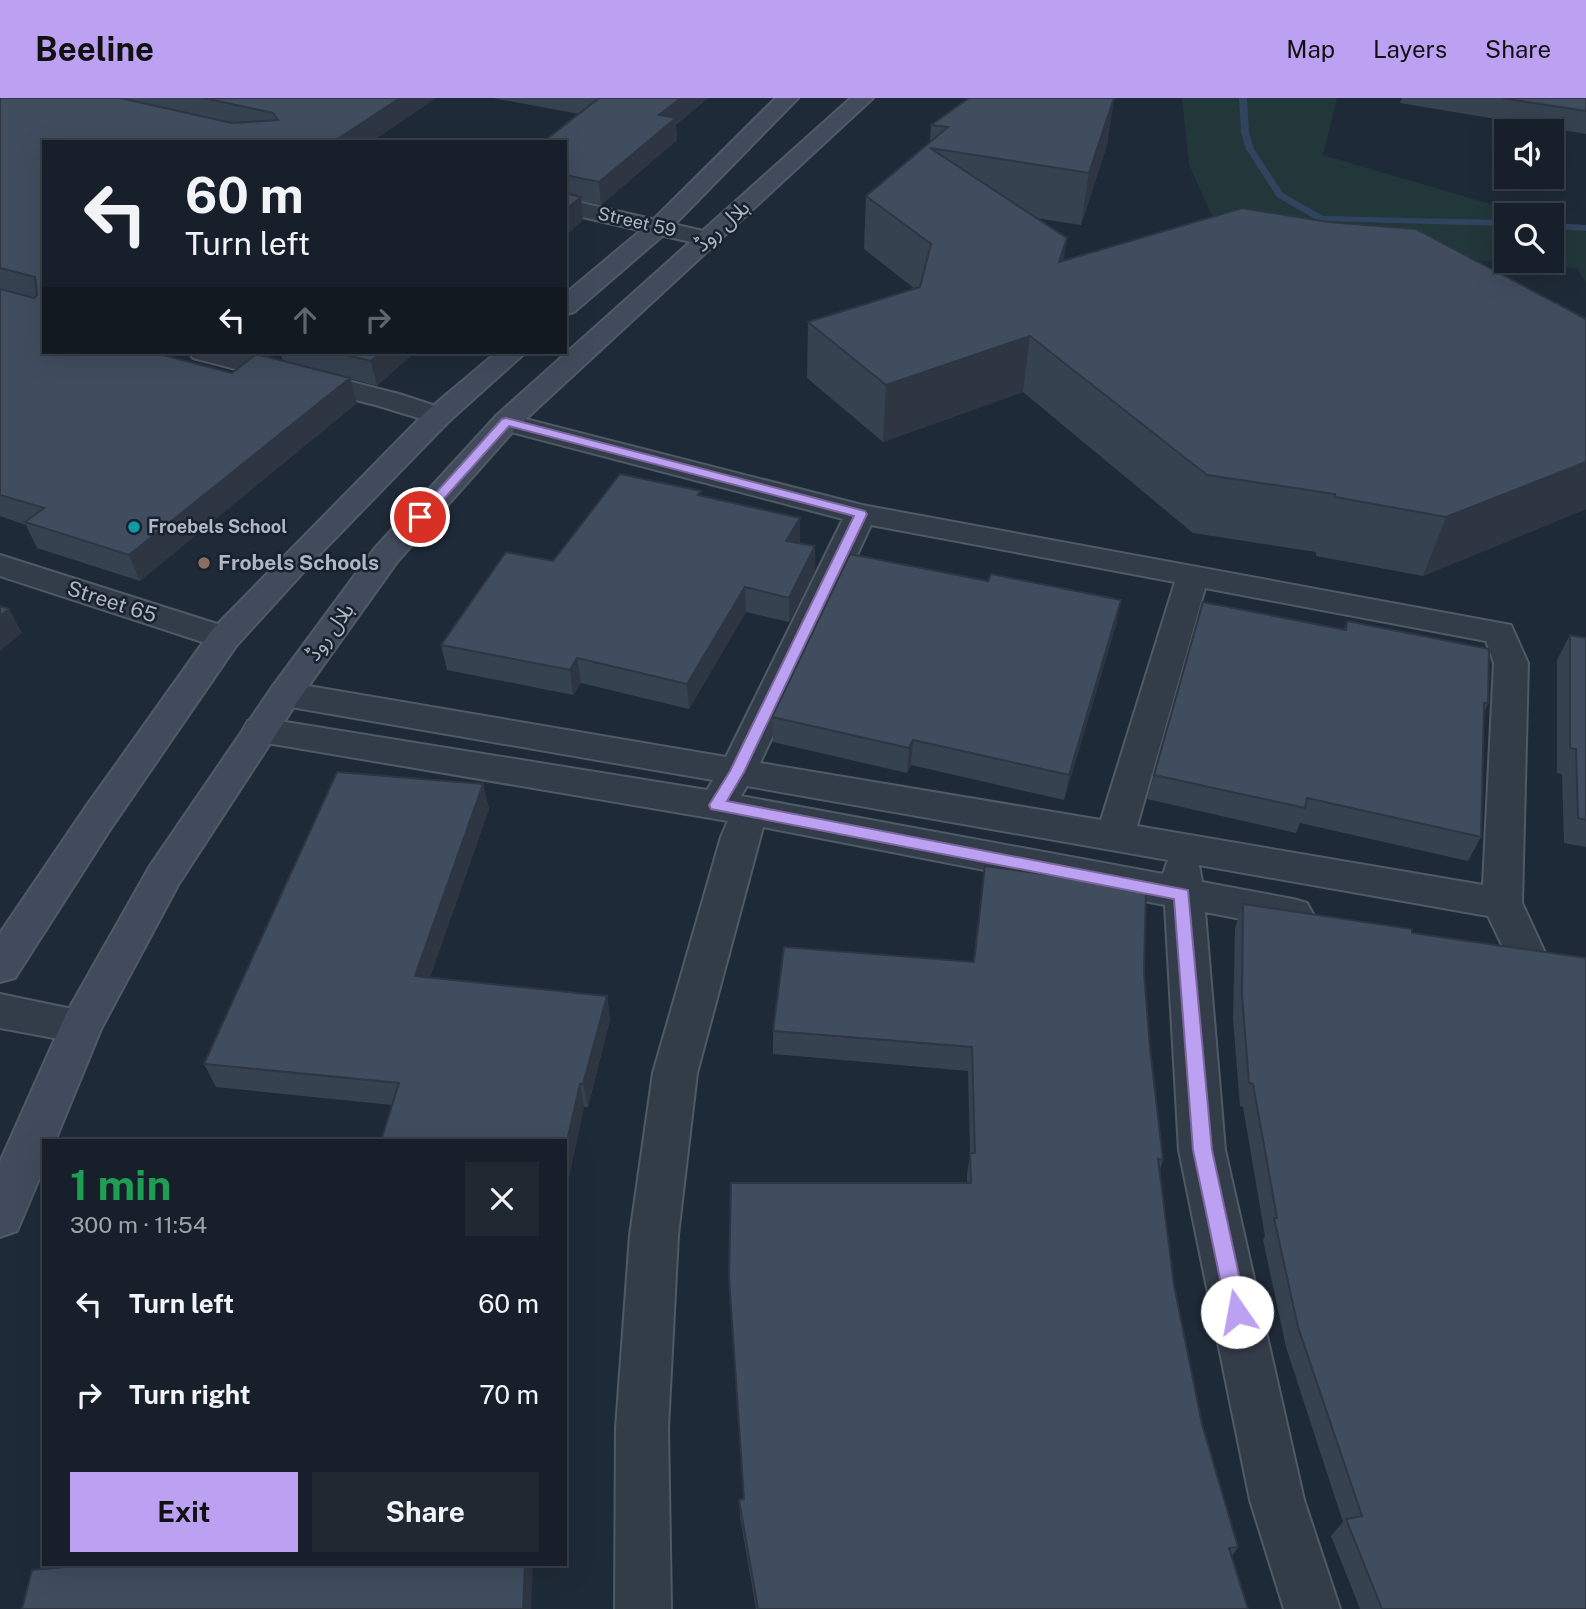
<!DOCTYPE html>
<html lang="en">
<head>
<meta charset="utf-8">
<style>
	body { margin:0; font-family:"Public Sans","Noto Sans Arabic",sans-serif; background:#202832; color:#f1f3f6; height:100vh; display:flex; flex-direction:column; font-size:26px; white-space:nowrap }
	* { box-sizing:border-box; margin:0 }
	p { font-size:23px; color:#9ea3a8 }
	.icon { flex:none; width:38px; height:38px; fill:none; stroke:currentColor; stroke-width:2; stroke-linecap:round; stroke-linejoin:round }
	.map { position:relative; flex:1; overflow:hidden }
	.sheet { position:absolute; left:42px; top:1041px; width:525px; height:427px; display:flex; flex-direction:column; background:#17202a; border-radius:0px; box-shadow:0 7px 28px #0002,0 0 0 2px #363e47 }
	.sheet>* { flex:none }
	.guide { position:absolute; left:42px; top:42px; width:525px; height:214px; border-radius:0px; box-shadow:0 7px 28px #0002,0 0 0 2px #363e47; background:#17202a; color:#f1f3f6; overflow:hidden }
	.buttons { position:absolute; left:1494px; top:21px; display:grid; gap:14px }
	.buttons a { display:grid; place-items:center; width:70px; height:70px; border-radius:0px; background:#17202a; box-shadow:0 7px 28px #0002,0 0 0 2px #363e47; font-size:35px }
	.pin { position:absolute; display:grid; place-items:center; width:60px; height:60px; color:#fff; margin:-30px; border:4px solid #fff; border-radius:50%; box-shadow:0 2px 7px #0007 }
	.me { position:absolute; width:77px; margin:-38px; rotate:348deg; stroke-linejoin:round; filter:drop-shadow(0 0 5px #0008) }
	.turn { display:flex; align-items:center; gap:24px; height:147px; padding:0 28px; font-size:32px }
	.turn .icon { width:91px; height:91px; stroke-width:2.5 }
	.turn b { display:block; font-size:49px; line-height:60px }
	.lanes { display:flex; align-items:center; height:66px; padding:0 28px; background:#0003; justify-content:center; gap:35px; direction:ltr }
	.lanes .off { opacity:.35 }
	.round { display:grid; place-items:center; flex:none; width:74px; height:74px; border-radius:0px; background:#202832 }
	.summary { display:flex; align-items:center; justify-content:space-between; height:119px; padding:0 28px }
	h1 { font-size:42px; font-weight:700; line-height:52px; color:#1e9e55 }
	.cta { display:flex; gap:14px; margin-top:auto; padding:14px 28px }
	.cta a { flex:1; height:80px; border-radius:0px; background:#bca0f2; color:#111; font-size:28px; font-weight:700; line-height:80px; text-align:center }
	.cta a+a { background:#202832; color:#f1f3f6 }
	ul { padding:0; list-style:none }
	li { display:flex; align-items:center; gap:21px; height:91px; padding:0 28px }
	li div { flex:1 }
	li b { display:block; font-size:26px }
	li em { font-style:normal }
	header { display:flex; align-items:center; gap:42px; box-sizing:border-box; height:98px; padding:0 35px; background:#bca0f2; color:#111 }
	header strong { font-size:33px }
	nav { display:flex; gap:38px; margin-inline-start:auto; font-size:24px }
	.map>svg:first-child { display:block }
	.green { fill:#21373a }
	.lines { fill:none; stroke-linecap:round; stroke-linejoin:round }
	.stream { fill:#30445f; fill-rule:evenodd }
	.street-casing { stroke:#505a67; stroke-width:4 }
	.secondary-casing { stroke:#505a67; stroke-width:4 }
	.street { fill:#333c49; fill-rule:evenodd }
	.secondary { fill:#414b5c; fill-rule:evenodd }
	.wall { fill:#374251 }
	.shaded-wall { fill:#2d3642 }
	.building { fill:#404d5e; stroke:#2d3642; stroke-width:2 }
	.route { fill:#bca0f2; stroke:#7a689d; stroke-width:2 }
	.culture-dot { fill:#0f9aa8; stroke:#18212d; stroke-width:2.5 }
	.education-dot { fill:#8d6e63; stroke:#18212d; stroke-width:2.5 }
	.labels { text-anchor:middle; stroke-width:5; stroke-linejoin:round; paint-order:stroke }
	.far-street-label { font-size:18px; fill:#adb7c6; stroke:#18212d }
	.far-poi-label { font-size:18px; font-weight:bold; fill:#adb7c6; stroke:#18212d; text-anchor:start }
	.street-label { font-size:21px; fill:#adb7c6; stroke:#18212d }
	.poi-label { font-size:21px; font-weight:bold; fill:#adb7c6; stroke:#18212d; text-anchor:start }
</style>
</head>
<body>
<header>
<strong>Beeline</strong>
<nav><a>Map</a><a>Layers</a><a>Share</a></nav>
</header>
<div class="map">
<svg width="1586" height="1511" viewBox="0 0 1586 1511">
	<rect width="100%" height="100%" fill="#1f2a38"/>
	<path class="green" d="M1182,0H1337L1323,57L1528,117H1507V163H1552V124L1586,134V185L1577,170L1224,144L1189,67Z"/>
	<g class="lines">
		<path class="stream" d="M1239,0H1247L1249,34L1254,51L1283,95L1323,118L1507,122V128L1318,123L1277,99L1246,51L1241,34Z
			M1552,125L1586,127V133L1552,131Z"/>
		<g class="street-casing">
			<path id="street" d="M565,101L716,136L720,141L716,146L708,148L565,115Z
				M189,254H233L399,296L448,312L452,318L448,324L438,326L379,308L193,260Z
				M506,316L862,407L1511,527L1528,565L1522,805L1547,859L1541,870L1527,875L1513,870L1488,818L1199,767L1202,784L1293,801L1307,805L1313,816L1307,827L1293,831L1205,814L1225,1052L1304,1402L1340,1511H1284L1250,1402L1179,1052L1165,807L763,729L697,975L678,1137L668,1330L671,1511H615L616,1330L630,1137L653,975L721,739L728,723L261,644L248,641L243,632L248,623L261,620L707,692L713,682L285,608L273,604L268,596L273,588L285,584L726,659L843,421L496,330L492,324L496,318ZM871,427L1175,484L1101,722L760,665ZM1205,490L1486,543L1494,565L1483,787L1137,728ZM747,688L1168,762L1163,776L741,698Z
				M0,457L236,532L241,540L236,548L224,551L0,478Z
				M0,896L96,916L102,928L96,940L81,945L0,930Z"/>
		</g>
		<g class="secondary-casing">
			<path id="secondary" d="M776,0H798L667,134L574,214L565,217V196L651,124Z
				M851,0H873L516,330L397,464L297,604L178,787L101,931L55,1043H44V1069L17,1133L0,1139V1064L66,916L150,768L273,588L375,450L496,318Z
				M497,254H526L448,324L318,458L236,548L111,730L15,880L0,884V835L85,710L212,532L428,312Z"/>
		</g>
		<use href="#street" class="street"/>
		<use href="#secondary" class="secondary"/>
	</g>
	<path class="wall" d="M0,0H436L371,44H44L176,254L169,259L232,275L283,263L280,254H415L377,288L351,281L357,305L140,483L37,450L26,427L0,418Z
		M493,0H708L676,27L677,42L601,107L581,103L583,122L565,138V44L579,16Z
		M1114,0L1107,47L1081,127L1035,120L1064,163L1586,221V411L1423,478L1316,458V454L1193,435L1023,294L883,344L807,280L808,224L915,191L864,151L866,98L930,44L931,27Z
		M1402,0H1586V36L1400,5Z
		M701,398L800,420V445L815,448V473L789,524L746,514L689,611L581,585L573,597L447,572L441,547L553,463Z
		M988,483L1121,502L1116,527L1064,702L911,667L907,675L773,644L772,619Z
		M1347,523L1488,605L1484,615L1481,739L1468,763L1300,725L1296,735L1147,701L1154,677L1344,531Z
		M1570,537L1586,540V749L1564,745L1562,676L1557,675V562Z
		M483,686L489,711L430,879L607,898L610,922L588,1009H584L565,1097V1043L392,1007L216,989L204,966Z
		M985,768L1144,875L1150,950L1163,1062L1160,1072L1174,1187L1202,1326L1238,1449L1232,1458L1248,1511H756L740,1419L739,1402L744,1401L967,1085V1077L970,1055L968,973L773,956V933L973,864Z
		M1243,806L1412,835L1586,1511H1360L1331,1438L1343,1424L1286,1249L1263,1142L1265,1138L1243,1009L1240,1008L1233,921L1235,830Z"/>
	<path class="shaded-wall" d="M400,0H436L371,44H333Z
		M681,0H708L676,27L677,42L601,107L599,84L659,17Z
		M1114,0L1107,47L1081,127L1089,75Z
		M581,99L583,122L565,138V112Z
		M1067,140L1059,195V164Z
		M1030,238L1023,294L883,344L886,287Z
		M139,254H176L147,275Z
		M382,254H415L377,288L371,263Z
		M350,280L357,305L140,483L129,457Z
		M1586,364V411L1423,478L1446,419Z
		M800,420V444L786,467V443Z
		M815,448V473L789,524V500Z
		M745,489L746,514L689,611L687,586Z
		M1121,502L1116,527L1064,702L1069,677Z
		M9,511L22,535L0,553V518Z
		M577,560L581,585L573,597L570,572Z
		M913,642L911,667L907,675L909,650Z
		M483,686L489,711L422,902L415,878Z
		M607,898L610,922L588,1009L583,986Z
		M580,986L584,1009L565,1097V1052Z
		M525,1466H533L531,1511H523Z"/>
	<path class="building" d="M0,0H120L232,25L278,22L273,15L204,0H400L333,44H44V254H151L232,275L256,256L350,280L129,457L25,424L44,410L0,397V191L34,200L37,197L35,179L0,170Z
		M599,0H681L659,17L676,20L599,84L565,77V44H543Z
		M969,0H1114L1089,75L930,50L1067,140L1059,164L1242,110L1328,124L1416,131L1586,221V364L1446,419L1335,399V396L1207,377L1030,238L886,287L808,224L920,189L931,146L866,98L948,29L931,27Z
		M1502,0H1586V13Z
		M565,95L581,99L565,112Z
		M333,254H382L371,263Z
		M620,376L701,393L698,397L800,420L786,443L815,448L789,500L745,489L687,586L577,560L570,572L441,547L506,454L553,463Z
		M850,456L988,483L991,476L1121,502L1069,677L913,642L909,650L772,619Z
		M1203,504L1346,532L1347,523L1489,551L1488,605H1484L1481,739L1307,700L1305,710L1154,677Z
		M0,508L9,511L0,518Z
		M1570,537L1586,540V722L1578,720L1576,651L1570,650Z
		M337,674L483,686L415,878L607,898L583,986H580L565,1052V1043H381L399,985L204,966Z
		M985,768L1146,790L1144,875L1150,950L1163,1062L1158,1061L1174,1187L1202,1326L1238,1449L1229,1450L1248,1511H758L739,1402L744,1401L729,1179L731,1085H971L970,1055H975L972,949L773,933L784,849L974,864Z
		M1243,806L1412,831V835L1586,860V1511H1382L1346,1421L1362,1418L1298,1229L1274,1120H1277L1253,986L1249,985L1242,897Z
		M99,1466H525L523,1511H22L32,1472Z"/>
	<path class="route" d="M506,320L865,413L867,416L744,674L727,703L1188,792L1212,1052L1247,1214L1244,1221L1237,1224L1230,1221L1227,1214L1193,1052L1174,801L711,711L709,707L730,673L854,418L509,328L425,422H416V417L502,321Z"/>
	<circle class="culture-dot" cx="134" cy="429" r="7"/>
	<circle class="education-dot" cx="204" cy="465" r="7"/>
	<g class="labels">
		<g class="far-street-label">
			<text transform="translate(637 124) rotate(13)" y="6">Street 59</text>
		</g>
		<g class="far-poi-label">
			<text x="148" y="435">Froebels School</text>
		</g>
		<g class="street-label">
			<text transform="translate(722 128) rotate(-42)" y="7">ہلال روڈ</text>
			<text transform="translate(112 504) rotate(18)" y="7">Street 65</text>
			<text transform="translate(330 534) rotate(-54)" y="7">ہلال روڈ</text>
		</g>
		<g class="poi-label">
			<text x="218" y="472">Frobels Schools</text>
		</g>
	</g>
</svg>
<div class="buttons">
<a><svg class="icon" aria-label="sound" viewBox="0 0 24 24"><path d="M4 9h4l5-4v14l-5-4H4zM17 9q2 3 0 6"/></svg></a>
<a><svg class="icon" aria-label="search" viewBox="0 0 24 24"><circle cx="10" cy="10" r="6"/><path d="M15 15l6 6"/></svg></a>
</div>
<div class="pin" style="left:420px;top:419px;background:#d93025"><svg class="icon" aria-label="arrive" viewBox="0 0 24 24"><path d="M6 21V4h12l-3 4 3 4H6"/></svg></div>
<svg class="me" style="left:1237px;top:1214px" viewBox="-20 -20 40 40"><circle r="19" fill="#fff"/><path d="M0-13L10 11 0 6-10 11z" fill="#bca0f2"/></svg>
<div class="guide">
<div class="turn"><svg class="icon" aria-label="left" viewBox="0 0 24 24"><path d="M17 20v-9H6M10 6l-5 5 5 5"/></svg><div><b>60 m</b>Turn left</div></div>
<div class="lanes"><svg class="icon" aria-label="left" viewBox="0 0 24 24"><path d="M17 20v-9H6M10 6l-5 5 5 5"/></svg><svg class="icon off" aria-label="ahead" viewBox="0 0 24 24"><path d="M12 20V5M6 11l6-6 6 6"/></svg><svg class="icon off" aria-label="right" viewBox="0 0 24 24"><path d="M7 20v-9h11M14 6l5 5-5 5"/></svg></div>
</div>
<section class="sheet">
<div class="summary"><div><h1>1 min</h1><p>300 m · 11:54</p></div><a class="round"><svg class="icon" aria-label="close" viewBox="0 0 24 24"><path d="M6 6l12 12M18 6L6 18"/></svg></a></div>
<ul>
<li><svg class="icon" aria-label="left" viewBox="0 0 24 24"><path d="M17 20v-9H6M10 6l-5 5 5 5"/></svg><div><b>Turn left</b></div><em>60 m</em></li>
<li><svg class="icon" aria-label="right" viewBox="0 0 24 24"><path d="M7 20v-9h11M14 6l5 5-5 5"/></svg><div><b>Turn right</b></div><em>70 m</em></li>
</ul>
<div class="cta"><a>Exit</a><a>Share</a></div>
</section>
</div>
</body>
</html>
